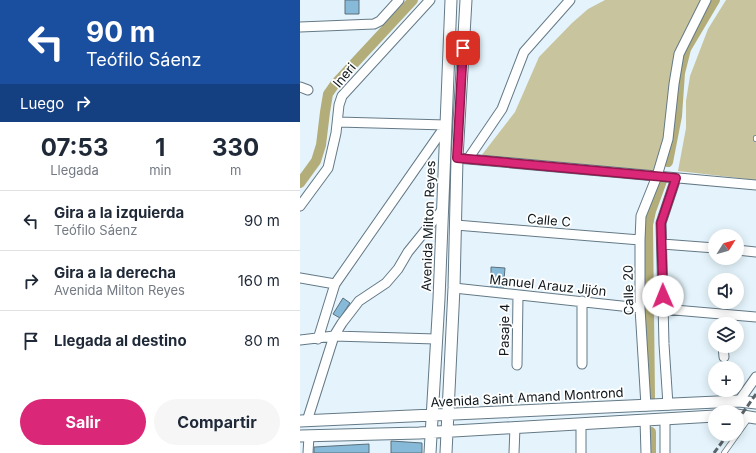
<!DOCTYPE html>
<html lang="es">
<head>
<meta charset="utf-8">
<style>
	body { margin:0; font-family:Inter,sans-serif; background:#f6f6f7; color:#1f2937; height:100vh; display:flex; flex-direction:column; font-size:15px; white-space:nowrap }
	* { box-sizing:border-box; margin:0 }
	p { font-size:13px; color:#747a83 }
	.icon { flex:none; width:22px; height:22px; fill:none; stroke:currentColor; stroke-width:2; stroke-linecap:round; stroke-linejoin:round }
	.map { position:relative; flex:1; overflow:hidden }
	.side { display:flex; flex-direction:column; background:#fff; width:300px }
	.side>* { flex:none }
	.guide { background:#1a4fa0; color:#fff; overflow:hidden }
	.needle { width:26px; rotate:53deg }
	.controls { position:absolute; left:408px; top:229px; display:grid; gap:8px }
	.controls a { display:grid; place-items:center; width:36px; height:36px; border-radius:50%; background:#fff; box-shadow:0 2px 10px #0003; font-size:20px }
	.pin { position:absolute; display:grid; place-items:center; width:34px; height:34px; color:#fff; margin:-17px; border-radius:8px; box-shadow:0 2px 6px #0006 }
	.me { position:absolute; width:44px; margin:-22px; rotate:359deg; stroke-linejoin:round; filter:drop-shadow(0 0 3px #0008) }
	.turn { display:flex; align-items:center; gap:14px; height:84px; padding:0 20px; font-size:18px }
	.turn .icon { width:52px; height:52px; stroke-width:2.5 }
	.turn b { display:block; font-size:28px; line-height:34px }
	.then { display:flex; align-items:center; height:38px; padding:0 20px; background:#0003; gap:8px; font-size:15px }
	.eta { display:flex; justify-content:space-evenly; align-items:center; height:68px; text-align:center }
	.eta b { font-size:24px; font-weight:700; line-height:28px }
	.cta { display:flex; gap:8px; margin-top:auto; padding:8px 20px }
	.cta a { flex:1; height:46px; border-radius:24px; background:#db2777; color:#fff; font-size:16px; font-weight:700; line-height:46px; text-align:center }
	.cta a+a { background:#f6f6f7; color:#1f2937 }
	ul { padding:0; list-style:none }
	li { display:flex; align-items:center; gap:12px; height:60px; padding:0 20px; border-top:1px solid #e0e1e3 }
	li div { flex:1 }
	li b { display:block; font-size:15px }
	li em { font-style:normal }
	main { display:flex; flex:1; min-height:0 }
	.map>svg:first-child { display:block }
	.green { fill:#c8c49e }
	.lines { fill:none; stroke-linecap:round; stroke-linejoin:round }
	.canal { stroke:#b3ad79; stroke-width:10 }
	.building { fill:#86bad8; stroke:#5a6f7b }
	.service-casing { stroke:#647986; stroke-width:6 }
	.minor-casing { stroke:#647986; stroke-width:11 }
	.tertiary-casing { stroke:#647986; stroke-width:13 }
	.service { stroke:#fff; stroke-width:4.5 }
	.minor { stroke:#fff; stroke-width:9 }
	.tertiary { stroke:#fff; stroke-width:11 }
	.rail { stroke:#5a656a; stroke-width:3; stroke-dasharray:6 3; stroke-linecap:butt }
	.route-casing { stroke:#8e194d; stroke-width:10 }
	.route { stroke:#db2777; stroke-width:7 }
	.labels { text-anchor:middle; stroke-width:3.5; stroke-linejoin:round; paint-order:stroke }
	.street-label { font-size:13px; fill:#0e171b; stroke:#fff }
</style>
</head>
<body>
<main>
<section class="side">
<div class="guide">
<div class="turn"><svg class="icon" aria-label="left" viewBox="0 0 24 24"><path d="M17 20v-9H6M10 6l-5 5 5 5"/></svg><div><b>90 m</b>Teófilo Sáenz</div></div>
<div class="then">Luego<svg class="icon" aria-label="right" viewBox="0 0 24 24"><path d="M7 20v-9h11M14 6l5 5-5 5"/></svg></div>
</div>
<div class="eta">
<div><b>07:53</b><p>Llegada</p></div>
<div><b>1</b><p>min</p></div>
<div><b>330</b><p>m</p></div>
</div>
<ul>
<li><svg class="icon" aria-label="left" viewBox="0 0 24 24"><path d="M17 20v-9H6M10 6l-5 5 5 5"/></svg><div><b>Gira a la izquierda</b><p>Teófilo Sáenz</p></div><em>90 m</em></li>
<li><svg class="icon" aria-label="right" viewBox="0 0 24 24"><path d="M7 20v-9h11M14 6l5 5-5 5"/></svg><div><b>Gira a la derecha</b><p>Avenida Milton Reyes</p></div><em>160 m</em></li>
<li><svg class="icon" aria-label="arrive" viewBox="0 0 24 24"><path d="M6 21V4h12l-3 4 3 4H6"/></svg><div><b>Llegada al destino</b></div><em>80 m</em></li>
</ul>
<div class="cta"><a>Salir</a><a>Compartir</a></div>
</section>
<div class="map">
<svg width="456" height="453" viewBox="0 0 456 453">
	<rect width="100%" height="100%" fill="#e5f4fc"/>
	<path class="green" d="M305,0H403L377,51L365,138L354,172L181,156L215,112L239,57L272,23L288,9Z
		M426,0H456V180L378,171L386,128V101L390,76L408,29Z"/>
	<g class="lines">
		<path class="canal" d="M368,162L377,116L380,73L386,49L415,0
			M0,183L16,161L21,145L25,112L28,94L35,84L113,0
			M350,397L348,225L351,211L363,178
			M351,432V453"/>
	</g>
	<path class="building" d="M45,0H59V14H45Z
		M191,267L205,268L203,291L191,290Z
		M43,298L50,303L40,318L33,314Z
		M91,441L122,443V453H91Z
		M69,444V453H14V447Z"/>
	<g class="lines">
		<g class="service-casing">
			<path id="service" d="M456,138V139
				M424,453L449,418"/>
		</g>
		<g class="minor-casing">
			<path id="minor" d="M0,27L74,24L80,21L99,0
				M0,87L8,90
				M38,122L146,125
				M157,158L456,185
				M168,159L202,109L224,52L270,0
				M0,206L28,168L36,133L39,105L42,96L130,0
				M156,225L340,240
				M362,244L415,248
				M437,250L456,252
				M0,278L35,284
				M154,288L340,308
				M363,309L456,317
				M18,339L35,284L146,125
				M0,340L34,336L136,339
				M423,346L424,357
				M282,364V301
				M217,365L218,295
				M439,401L456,377
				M368,405L364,344L361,223L376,178
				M346,406L340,308V240L341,216L357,176L368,139L374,84L379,54L406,0
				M365,419V453
				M345,420L346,453
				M7,421L34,336L42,323L59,301L86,283L98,269L108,252L142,210
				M281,424V453
				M8,453L9,436
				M214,453L215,427"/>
		</g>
		<g class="tertiary-casing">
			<path id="tertiary" d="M437,415L456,418
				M0,421L439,401L456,403
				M0,436L119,433L415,416
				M130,453L139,299L151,0
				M146,453L154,288L157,158L166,0"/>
		</g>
		<use href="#service" class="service"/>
		<use href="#minor" class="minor"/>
		<use href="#tertiary" class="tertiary"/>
		<path class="rail" d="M437,421L456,394
			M414,453L428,434"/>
	</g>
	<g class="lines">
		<g class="route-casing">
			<path id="route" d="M163,48L157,158L376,178L361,223L363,296"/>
		</g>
		<use href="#route" class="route"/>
	</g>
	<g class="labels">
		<g class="street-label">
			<text transform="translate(44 75) rotate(-50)" y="5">Ineri</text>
			<text transform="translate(249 220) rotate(5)" y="5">Calle C</text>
			<text transform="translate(128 226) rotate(-88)" y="5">Avenida Milton Reyes</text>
			<text transform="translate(248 285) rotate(6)" y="5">Manuel Arauz Jijón</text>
			<text transform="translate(328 290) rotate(-91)" y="5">Calle 20</text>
			<text transform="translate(204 330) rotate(-89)" y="5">Pasaje 4</text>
			<text transform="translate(227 397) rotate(-3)" y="5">Avenida Saint Amand Montrond</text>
		</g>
	</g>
</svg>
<div class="controls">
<a><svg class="needle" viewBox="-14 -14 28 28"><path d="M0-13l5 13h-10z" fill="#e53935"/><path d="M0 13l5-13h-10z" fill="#747a83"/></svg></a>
<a><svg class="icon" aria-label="sound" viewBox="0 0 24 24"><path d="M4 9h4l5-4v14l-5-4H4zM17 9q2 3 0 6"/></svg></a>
<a><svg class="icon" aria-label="layers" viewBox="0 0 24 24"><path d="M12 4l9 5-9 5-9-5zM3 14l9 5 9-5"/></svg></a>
<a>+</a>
<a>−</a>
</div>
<div class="pin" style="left:163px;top:48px;background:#d93025"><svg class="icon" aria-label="arrive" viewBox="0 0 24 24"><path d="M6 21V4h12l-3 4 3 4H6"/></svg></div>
<svg class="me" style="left:363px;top:296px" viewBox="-20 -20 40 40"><circle r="19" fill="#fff"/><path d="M0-13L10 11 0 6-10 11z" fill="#db2777"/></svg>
</div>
</main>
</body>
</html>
